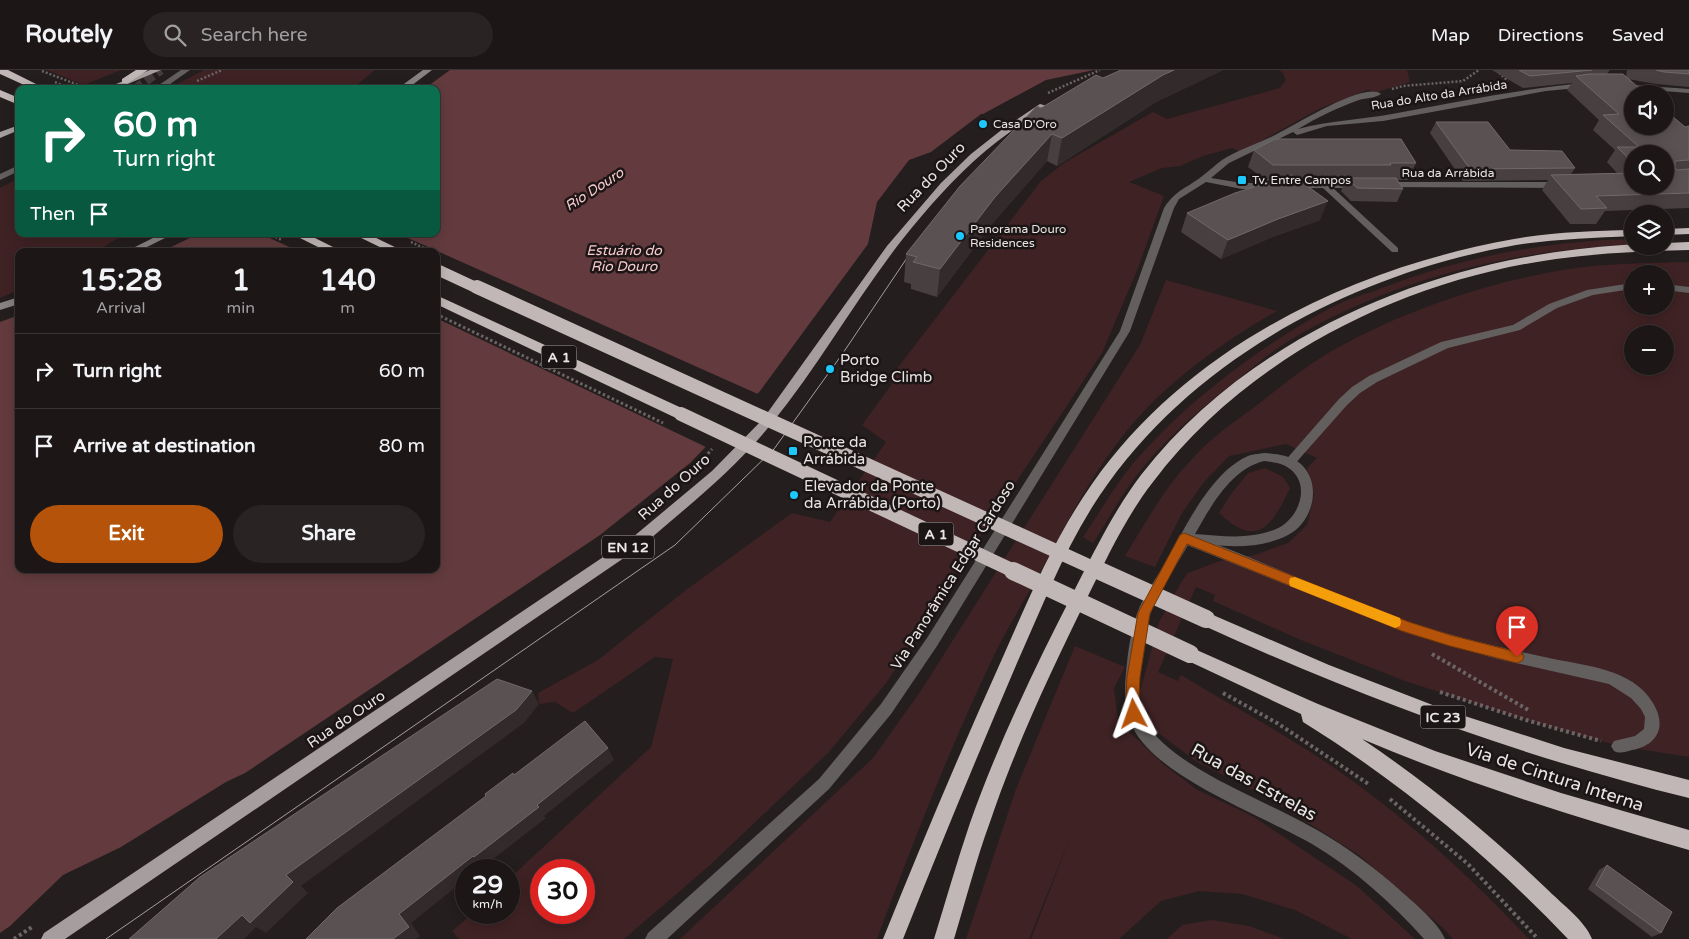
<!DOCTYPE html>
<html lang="en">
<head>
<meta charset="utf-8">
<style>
	body { margin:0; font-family:"Varela Round",sans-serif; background:#292323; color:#f1f3f6; height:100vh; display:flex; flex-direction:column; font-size:19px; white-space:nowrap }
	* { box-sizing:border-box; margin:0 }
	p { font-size:16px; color:#a09fa1 }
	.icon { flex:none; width:28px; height:28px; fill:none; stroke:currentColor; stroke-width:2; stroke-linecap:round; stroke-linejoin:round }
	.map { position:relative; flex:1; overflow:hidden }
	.drawer { position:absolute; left:15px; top:178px; width:425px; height:325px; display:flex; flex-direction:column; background:#1c1616; border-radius:10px; box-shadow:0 2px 12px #0003,0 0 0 1px #3a3535 }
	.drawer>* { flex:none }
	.top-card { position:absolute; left:15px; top:15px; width:425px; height:152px; border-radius:10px; box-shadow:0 2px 12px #0003,0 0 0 1px #3a3535; background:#0b6e4f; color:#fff; overflow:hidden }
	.controls { position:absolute; left:1624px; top:15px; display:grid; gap:10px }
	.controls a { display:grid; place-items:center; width:50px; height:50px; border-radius:50%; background:#1c1616; box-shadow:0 2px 12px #0003,0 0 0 1px #3a3535; font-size:25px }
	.speed { position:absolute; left:455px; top:789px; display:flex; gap:10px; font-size:25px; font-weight:700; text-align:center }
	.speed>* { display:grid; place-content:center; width:65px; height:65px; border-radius:50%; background:#1c1616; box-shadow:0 2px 12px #0003,0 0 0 1px #3a3535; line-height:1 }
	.speed small { font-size:12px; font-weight:400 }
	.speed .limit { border:8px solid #d22; background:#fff; color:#111 }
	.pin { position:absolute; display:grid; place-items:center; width:42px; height:42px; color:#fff; margin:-51px -21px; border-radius:50% 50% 50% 0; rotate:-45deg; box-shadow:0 0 5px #0007 }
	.pin .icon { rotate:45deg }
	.me { position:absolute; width:55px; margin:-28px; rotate:356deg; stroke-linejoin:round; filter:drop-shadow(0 0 4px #0008) }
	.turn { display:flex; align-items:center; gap:18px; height:105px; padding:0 15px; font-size:22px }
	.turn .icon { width:65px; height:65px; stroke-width:2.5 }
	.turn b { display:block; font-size:35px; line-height:42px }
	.then { display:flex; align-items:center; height:48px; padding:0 15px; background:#0003; gap:10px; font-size:19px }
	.eta { display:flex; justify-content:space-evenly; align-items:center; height:85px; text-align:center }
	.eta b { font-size:30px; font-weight:700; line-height:35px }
	.primary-button { display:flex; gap:10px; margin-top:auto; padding:10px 15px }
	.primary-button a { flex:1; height:58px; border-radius:30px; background:#b45309; color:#fff; font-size:20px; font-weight:700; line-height:58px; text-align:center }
	.primary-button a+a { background:#292323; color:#f1f3f6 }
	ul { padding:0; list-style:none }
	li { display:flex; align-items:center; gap:15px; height:75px; padding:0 15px; border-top:1px solid #3a3535 }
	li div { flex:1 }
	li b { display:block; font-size:19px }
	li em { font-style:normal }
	header { display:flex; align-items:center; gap:30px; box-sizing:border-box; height:70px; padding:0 25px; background:#1c1616; border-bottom:1px solid #3a3535 }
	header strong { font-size:24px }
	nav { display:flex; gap:28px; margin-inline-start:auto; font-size:18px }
	.search { width:350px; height:45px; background:#292323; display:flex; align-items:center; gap:12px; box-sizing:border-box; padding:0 18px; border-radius:28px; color:#a09fa1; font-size:19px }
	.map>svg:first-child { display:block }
	.green { fill:#3f2224; fill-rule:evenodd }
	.water { fill:#633b3e }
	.pier { fill:#251e1e }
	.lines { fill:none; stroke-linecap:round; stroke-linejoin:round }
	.tertiary-tunnel { stroke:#433c3c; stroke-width:9; stroke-dasharray:9 4.5; stroke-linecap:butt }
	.path-far2 { stroke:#6b6565; stroke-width:2.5; stroke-dasharray:2 2; stroke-linecap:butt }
	.path-far1 { stroke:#6b6565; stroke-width:3; stroke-dasharray:2.5 2.5; stroke-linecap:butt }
	.path { stroke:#6b6565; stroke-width:4; stroke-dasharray:3 3; stroke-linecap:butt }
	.service { fill:#635f5f; fill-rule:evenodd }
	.minor { fill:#635f5f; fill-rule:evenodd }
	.tertiary { fill:#635f5f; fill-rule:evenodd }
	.secondary { fill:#898282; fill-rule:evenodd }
	.primary { fill:#a69e9e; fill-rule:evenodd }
	.motorway { fill:#c1b7b7; fill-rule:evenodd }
	.tram { stroke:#a59f9f; stroke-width:1 }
	.path-bridge { stroke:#6b6565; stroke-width:3; stroke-dasharray:2.5 2.5; stroke-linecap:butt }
	.motorway-bridge-far2 { stroke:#c1b7b7; stroke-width:11 }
	.motorway-bridge-far1 { stroke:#c1b7b7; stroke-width:14 }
	.motorway-bridge { stroke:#c1b7b7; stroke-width:18 }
	.wall { fill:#484040; fill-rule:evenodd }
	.shaded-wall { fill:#332b2b }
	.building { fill:#5a5252; stroke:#706969 }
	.route { fill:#b45309; stroke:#753606 }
	.slow { fill:#f59e0b }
	.poi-dot { fill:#1dc9fc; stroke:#1c1515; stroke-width:2 }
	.labels { text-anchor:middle; stroke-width:5; stroke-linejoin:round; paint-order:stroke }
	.far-street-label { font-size:12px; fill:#eae5e5; stroke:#1c1515 }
	.far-poi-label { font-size:12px; fill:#eae5e5; stroke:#1c1515; text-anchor:start }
	.far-water-label { font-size:14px; font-style:italic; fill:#f8cbcd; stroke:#1c1515 }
	.shield { fill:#1c1515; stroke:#aca7a7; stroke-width:1 }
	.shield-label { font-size:14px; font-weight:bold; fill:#eae5e5 }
	.street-label { font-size:15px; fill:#eae5e5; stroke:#1c1515 }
	.poi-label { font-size:15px; fill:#eae5e5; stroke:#1c1515; text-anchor:start }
	.near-street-label { font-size:18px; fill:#eae5e5; stroke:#1c1515 }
</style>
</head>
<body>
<header>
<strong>Routely</strong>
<div class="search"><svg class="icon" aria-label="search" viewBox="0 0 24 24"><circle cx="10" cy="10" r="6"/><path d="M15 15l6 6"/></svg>Search here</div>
<nav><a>Map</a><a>Directions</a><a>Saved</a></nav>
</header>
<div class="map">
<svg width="1689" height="869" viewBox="0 0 1689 869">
	<rect width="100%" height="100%" fill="#251e1e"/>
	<path class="green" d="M47,0H121L84,15Z
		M204,0H375L352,19H168Z
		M1279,0H1407L1410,12L1377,22L1367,20L1321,38L1241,82L1232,78L1203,86L1180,96L1162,98L1129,112L1164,126L1138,198L1102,283L941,525L887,612L828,683L709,796L624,869H459L452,861L473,843L509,842V809L651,677L673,589L655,587L573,643L555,632L539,634L538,623L598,590L686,520L792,443L830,452L886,372L862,355L892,314L889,309L1041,111L1064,93L1153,42L1167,49L1280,18L1286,10L1283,3ZM541,800H584V842H541Z
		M19,108V164H125L97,181H19V220L0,228V118Z
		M1632,169V175C1517,179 1392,209 1292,269C1271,281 1252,299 1232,314C1196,342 1162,372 1134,409C1119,429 1107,452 1093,473L1083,467C1102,439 1121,405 1144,381C1197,323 1263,275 1332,237C1348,229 1366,224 1382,218C1462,187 1546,171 1632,169Z
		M1689,192V687L1619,676L1526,650L1405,611L1301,570L1213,531L1215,525L1196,517L1158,602L1178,611L1181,605C1230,635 1282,662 1330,695C1403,745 1468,804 1529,869H1453L1443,858L1359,785L1269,728L1197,692L1153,659L1139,625L1159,552L1182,511L1188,503L1220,491L1255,485L1288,473L1307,455L1314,425L1307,398L1317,388L1286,374L1229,386L1204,412L1182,443L1155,497L1125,486C1146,452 1166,415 1194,387C1211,368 1231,354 1252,339C1281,317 1308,293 1341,276C1408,239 1493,211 1569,199C1608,193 1649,193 1689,192ZM1632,204H1665V236H1632ZM1632,264H1665V296H1632Z
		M1166,210L1277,241C1231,267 1183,301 1146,339C1101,386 1072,443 1042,499C1024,531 1004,563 989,596C947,685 911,777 877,869H680L873,688L920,622L1140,275Z
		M1265,398L1283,407L1290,418C1272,457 1257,479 1219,443L1231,424L1248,403Z
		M1075,576L1125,597L1114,618L1118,651L1163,694L1196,719L1254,747L1357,816L1415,869H1352L1295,840L1242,824L1199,821L1161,831L1119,869H1031L1072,763L1029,869H966L1016,719Z
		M1211,850L1249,856L1284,869H1167L1182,855Z"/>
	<path class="water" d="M450,0H1094L1046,10L983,44H981L931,82L909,90L877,132L868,174L760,321L690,393L600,465L245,703L226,712L121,777L63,805L10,856L0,863V252L19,245V499H436V181H163L198,164H436V19H424Z"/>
	<path class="pier" d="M261,164H399L760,325L708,378L436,248V181H298Z"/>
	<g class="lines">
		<path class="tertiary-tunnel" d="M135,19L161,0"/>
		<path class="path-far2" d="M1496,0L1508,11
			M42,1L86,18
			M197,11L222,0
			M55,12L71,19
			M1392,19L1403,16L1463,11L1479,0
			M1048,23L1100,0
			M268,164L282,170
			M411,172L430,181"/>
		<path class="path-far1" d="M698,395L712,379"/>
		<path class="path" d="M1432,584L1530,641
			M1440,622L1526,650L1601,671
			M1223,623L1277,653L1370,715
			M1390,729L1468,794L1538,869
			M14,869L32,857"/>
		<path class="service" d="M1632,213V219L1593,225L1557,238L1520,260L1448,278L1377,312L1360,323L1347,335L1293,396L1289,398L1283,393L1339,329L1352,317L1369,306L1441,272L1513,255L1549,234L1587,220Z
			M1665,214L1689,217V223L1665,220Z
			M1187,464C1262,489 1334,527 1409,552C1455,567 1502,578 1549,588C1585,596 1632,598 1653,633C1667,656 1658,675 1632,680C1625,682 1620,684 1614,681L1611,676L1614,671L1635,666L1644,659L1645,647L1641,639L1631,628L1609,614L1498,589L1407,563L1182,473L1181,469L1182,465Z"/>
		<path class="minor" d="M1585,13H1588V17L1546,21L1383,51L1327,56L1297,65L1293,62L1229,93L1211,108L1242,113H1362L1364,115L1359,118H1333L1398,178V182H1392L1323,118L1242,119L1206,112L1179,129L1174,138L1130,261L937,576L891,644L829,719L667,869H645L648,863L819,709L881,634L927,568L1120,261L1164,138C1176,120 1185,119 1201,107C1209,101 1215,95 1222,90C1239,79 1260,73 1277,64C1296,55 1364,11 1381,24C1376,28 1366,28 1359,30C1337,38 1318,47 1298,59C1331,50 1360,50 1392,44C1456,32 1520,19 1585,13Z
			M1620,14L1689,19V23L1623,18L1619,16Z
			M1384,112H1561L1566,115L1561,118L1381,117L1379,115Z
			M1264,383C1275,384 1288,385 1297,391C1324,410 1314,452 1288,465C1257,481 1222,476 1189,473C1177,495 1161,517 1152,540C1142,565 1132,626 1145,651C1170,696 1262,729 1306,754C1337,770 1366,791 1393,814C1408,828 1437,850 1445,869H1424C1392,833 1354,799 1312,774C1264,746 1158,708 1133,658C1124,640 1124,622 1126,603C1128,581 1131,557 1140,536C1147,521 1156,508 1165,494C1183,461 1210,404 1246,387C1251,384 1258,384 1264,383ZM1264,391C1273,392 1283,393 1290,399C1312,416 1298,450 1276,459C1251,470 1222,466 1195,464C1211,436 1231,399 1264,391Z"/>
		<path class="tertiary" d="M181,0H190L163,19H153Z
			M19,95V101L0,110V104Z"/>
		<path class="secondary" d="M423,0H432L407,19H397Z
			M161,164H173L139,181H127Z
			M19,227V234L0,240V233Z"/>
		<path class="primary" d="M150,0H161L116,19H104Z
			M1040,34L1047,36C1037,46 1022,53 1010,62C976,86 947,116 920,148C865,212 825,288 772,353C735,399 687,437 643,475L65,869H41L44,863L633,467L712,401L763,349L887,176L941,113L971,84L1004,58Z
			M19,55V60L0,68V62Z"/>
		<path class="motorway" d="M0,0H8L46,19H33L0,4Z
			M136,0H148L128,13H122V9Z
			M0,20L19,28V35L0,27Z
			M1689,158V164L1665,165V159Z
			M1632,160V166C1593,168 1554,169 1516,175C1356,203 1193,287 1100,425C1065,477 1043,535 1017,593C978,684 940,776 903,869H883C921,775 960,682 1002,589C1029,528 1053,470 1092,414C1189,276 1352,198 1514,169C1553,162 1593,161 1632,160Z
			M292,164H307L341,181H326Z
			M353,164H368L403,181H388Z
			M1689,172V180C1644,181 1600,183 1556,189C1403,210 1247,287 1153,412C1125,448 1107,488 1087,528C1051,601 1016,675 990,752C976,790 966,830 954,869H934C946,830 957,791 970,753C998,674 1034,599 1072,525C1093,484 1113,442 1141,405C1254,260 1443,186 1623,175C1635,174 1650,176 1665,176V173Z
			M436,225L686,340L688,344L686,348H676L436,234Z
			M1206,542L1329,595L1443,639L1564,678L1689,710V728C1518,686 1360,627 1200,554L1198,549L1200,544Z
			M1190,577L1318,634L1435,681L1561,723L1689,760V780C1578,748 1468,714 1362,669C1429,714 1491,765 1549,821C1563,835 1585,851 1592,869H1568C1488,785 1401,713 1303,652L1301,644L1184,589L1182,584L1184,579Z"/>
		<path class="tram" d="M106,869L675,475L774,379L843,283L913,179"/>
		<path class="path-bridge" d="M436,244L663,353"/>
		<path class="motorway-bridge-far2" d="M436,199L479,219"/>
		<path class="motorway-bridge-far1" d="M477,217L1102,502
			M681,344L1016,502"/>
		<path class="motorway-bridge" d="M1013,501L1190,584
			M1100,501L1206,549"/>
	</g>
	<path class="wall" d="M1121,0H1223L1156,32L1057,96L1047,91L991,155L937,227L911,219V214L904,212L906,184L1041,38Z
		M1492,0H1610L1607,4L1626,7L1627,0H1689V17L1656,14L1628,9L1685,57L1689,56V138L1605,141L1596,154H1570L1542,120L1548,110L1463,111L1430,63L1436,52L1510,80L1575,98L1571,104L1617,103L1607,92L1615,80L1593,60L1599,50L1567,20L1572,13L1523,18ZM1632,84H1665L1632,116Z
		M1254,80L1416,93L1408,110H1397L1403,119L1397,132L1351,131L1341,121L1346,111H1301L1320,150L1270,168L1221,189L1181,162L1187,143L1272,111H1267L1248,97Z
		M1607,795L1661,863L1652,867L1588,819L1599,800Z"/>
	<path class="shaded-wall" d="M1174,0H1223L1156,32L1057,96L1062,68L1163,5Z
		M1052,64L1047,91L991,155L937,227L940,199L995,127Z
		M1328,131L1320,150L1270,168L1221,189L1228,170L1278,149Z
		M532,621L539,634L524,653L301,816L308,823L266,863L256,857L244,869H216L286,805Z
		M608,678L614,690L544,746L546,748L483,797L482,796L477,800H466V809L411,853L420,866L416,869H393L399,844Z"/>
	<path class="building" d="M1121,0H1174L1163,5L1062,68L1052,64L995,127L940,199L913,192L917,187L906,184L960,116L1037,36L1041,38L1096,5L1103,8Z
		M1519,0H1592L1530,6Z
		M1656,0H1689V4L1664,2Z
		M1589,4H1623L1646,24H1632V56H1665V40L1685,57L1689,56V90L1675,91V98L1677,100L1689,99V123L1596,126L1607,138L1581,139L1551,105L1632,103V116H1665V84H1632V92L1617,77H1639L1603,45L1619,44L1576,6Z
		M1436,52H1488L1510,80L1562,81L1575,98L1470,99Z
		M1275,69H1401L1416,93H1390L1391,95H1273L1254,80Z
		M1292,105L1328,131L1278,149L1228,170L1187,143L1235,123Z
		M1347,108H1396L1403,119L1357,118Z
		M497,609L532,621L516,640L286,805L293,812L250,853L242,845L216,869H129L200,807Z
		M585,651L608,678L537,735L539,737L474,787L473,786L399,844L409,857L393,869H306L337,838L486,726L485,724L513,703L514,705Z
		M1607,795L1672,842L1661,863L1596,815Z"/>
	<path class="route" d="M1184,463L1409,552L1450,565L1517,582L1522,583L1524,587L1522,591L1517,593L1450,576L1402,561L1187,474L1150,543L1140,607L1139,626L1141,644L1139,648L1134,650L1130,648L1126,626L1127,607L1138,543L1180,465Z"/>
	<path class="slow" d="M1295,507L1400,548L1401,552L1400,556L1395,558L1290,516L1289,512L1290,508Z"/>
	<g class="poi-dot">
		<circle cx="983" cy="54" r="5"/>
		<rect x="1237" y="105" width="10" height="10" rx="2.5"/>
		<circle cx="960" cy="166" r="5"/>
		<circle cx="830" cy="299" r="5"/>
		<rect x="788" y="376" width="10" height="10" rx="2.5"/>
		<circle cx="794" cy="425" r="5"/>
	</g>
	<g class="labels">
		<g class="far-street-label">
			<text transform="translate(1439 25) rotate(-9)" y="4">Rua do Alto da Arrábida</text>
			<text x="1448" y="107">Rua da Arrábida</text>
		</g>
		<g class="far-poi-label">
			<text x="993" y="58">Casa D'Oro</text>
			<text x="1252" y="114">Tv. Entre Campos</text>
			<text x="970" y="163">Panorama Douro<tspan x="970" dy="14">Residences</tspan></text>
		</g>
		<g class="far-water-label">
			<text transform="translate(594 119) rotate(-33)" y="5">Rio Douro</text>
			<text x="624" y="185">Estuário do<tspan x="624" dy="16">Rio Douro</tspan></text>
		</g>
		<g class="shield">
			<rect x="541.5" y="275.5" width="35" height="23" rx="4"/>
			<rect x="918.5" y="452.5" width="35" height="23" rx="4"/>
			<rect x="602" y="465.5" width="52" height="23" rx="4"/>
			<rect x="1420.5" y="635.5" width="45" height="23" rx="4"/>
		</g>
		<g class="shield-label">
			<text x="559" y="292">A 1</text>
			<text x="936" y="469">A 1</text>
			<text x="628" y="482">EN 12</text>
			<text x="1443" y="652">IC 23</text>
		</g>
		<g class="street-label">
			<text transform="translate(931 107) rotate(-46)" y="5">Rua do Ouro</text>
			<text transform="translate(674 417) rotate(-42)" y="5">Rua do Ouro</text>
			<text transform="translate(953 505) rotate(-58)" y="5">Via Panorâmica Edgar Cardoso</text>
			<text transform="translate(346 649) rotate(-34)" y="5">Rua do Ouro</text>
		</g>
		<g class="poi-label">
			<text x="840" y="295">Porto<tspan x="840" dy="17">Bridge Climb</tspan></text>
			<text x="803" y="377">Ponte da<tspan x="803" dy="17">Arrábida</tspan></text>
			<text x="804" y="421">Elevador da Ponte<tspan x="804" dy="17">da Arrábida (Porto)</tspan></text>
		</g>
		<g class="near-street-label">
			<text transform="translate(1555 707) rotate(18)" y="6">Via de Cintura Interna</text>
			<text transform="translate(1254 712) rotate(29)" y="6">Rua das Estrelas</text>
		</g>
	</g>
</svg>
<div class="controls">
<a><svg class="icon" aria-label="sound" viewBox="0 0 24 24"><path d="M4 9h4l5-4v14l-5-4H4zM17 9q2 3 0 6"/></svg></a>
<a><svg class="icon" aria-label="search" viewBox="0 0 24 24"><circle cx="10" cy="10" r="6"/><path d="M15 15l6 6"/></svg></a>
<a><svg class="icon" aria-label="layers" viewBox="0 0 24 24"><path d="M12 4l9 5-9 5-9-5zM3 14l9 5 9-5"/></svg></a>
<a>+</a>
<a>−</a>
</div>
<div class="speed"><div>29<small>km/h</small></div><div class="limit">30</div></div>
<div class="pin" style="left:1517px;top:587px;background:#d93025"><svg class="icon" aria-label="arrive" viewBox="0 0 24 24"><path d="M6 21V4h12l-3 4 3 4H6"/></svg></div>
<svg class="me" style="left:1134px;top:644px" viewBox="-20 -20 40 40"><path d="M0-17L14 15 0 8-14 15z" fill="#b45309" stroke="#fff" stroke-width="4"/></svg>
<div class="top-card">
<div class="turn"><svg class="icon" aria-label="right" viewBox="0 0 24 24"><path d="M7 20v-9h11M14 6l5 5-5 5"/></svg><div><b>60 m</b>Turn right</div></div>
<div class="then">Then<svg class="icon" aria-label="arrive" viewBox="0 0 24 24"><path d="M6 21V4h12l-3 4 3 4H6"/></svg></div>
</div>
<section class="drawer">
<div class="eta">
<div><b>15:28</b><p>Arrival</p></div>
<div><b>1</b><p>min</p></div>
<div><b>140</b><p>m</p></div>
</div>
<ul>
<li><svg class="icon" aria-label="right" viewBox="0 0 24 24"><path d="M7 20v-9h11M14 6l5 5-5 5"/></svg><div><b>Turn right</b></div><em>60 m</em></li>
<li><svg class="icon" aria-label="arrive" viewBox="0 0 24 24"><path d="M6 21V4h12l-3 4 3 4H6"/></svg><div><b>Arrive at destination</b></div><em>80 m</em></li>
</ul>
<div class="primary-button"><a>Exit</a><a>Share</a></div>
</section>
</div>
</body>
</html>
